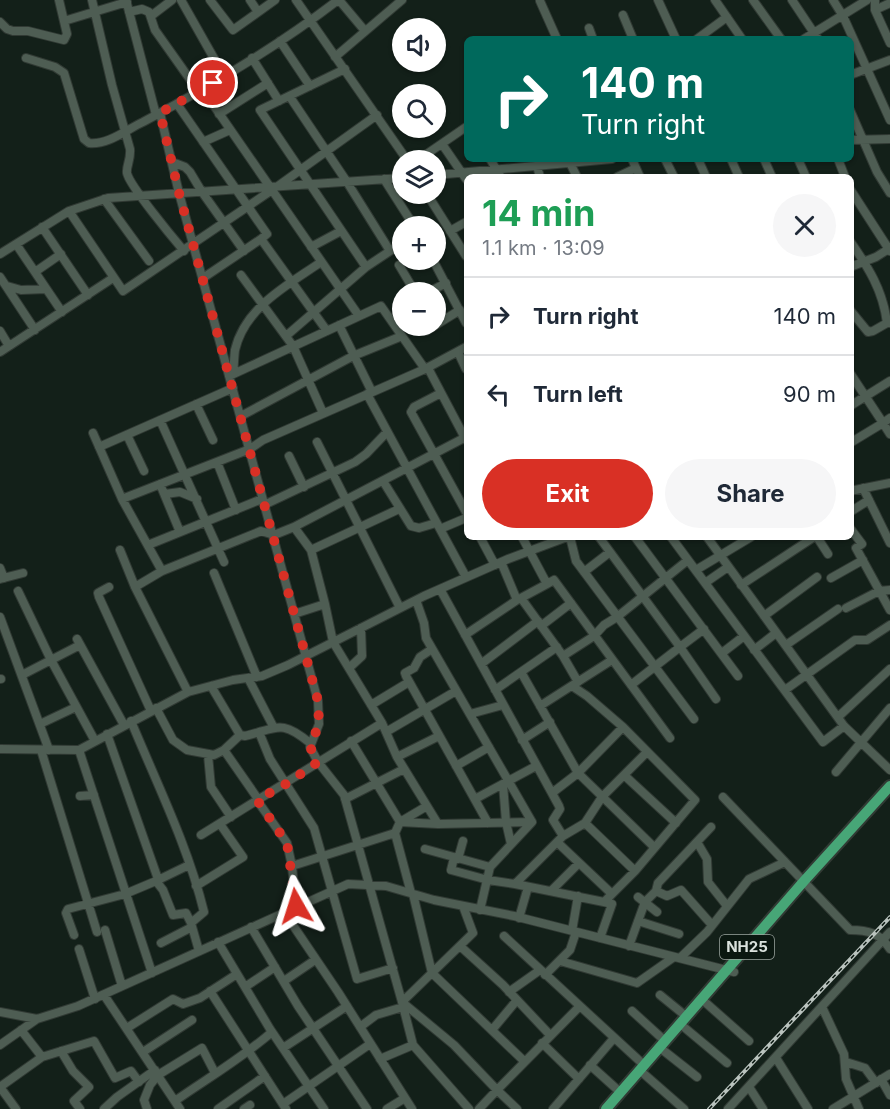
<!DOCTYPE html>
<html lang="en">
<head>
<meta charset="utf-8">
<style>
	body { margin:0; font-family:Inter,sans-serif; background:#f6f6f7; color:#1f2937; height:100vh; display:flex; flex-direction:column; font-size:22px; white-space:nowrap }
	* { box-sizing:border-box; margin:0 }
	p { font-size:20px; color:#747a83 }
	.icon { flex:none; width:33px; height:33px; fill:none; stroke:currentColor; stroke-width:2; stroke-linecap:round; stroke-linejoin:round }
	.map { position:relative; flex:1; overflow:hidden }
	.details { position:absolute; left:464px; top:174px; width:390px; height:366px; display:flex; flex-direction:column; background:#fff; border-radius:9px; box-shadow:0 2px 4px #0004 }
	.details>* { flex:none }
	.top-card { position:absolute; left:464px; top:36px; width:390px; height:126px; border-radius:9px; box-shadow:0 2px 4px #0004; background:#00695c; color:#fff; overflow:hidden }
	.buttons { position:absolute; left:392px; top:18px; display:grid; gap:12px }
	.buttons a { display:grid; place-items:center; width:54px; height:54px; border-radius:50%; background:#fff; box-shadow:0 2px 4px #0004; font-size:30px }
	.pin { position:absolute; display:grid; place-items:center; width:51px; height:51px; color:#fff; margin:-26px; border:3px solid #fff; border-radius:50%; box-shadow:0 2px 6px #0007 }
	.me { position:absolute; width:66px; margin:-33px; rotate:354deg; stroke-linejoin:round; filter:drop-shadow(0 0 4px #0008) }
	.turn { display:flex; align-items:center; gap:21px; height:126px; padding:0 18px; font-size:27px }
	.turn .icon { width:78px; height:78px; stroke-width:2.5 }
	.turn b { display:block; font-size:42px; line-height:51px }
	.round { display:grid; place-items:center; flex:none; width:63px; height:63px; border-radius:32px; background:#f6f6f7 }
	.headline { display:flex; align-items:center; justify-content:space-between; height:102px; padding:0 18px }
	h1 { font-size:36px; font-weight:700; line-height:45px; color:#1e9e55 }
	.primary-button { display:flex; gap:12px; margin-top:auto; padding:12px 18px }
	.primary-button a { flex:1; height:69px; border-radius:36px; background:#d93025; color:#fff; font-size:24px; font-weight:700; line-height:69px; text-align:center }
	.primary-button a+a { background:#f6f6f7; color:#1f2937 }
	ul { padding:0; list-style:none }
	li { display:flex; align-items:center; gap:18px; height:78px; padding:0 18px; border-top:2px solid #e0e1e3 }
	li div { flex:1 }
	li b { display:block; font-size:22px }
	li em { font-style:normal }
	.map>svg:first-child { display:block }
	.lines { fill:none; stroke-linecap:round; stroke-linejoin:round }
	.minor-casing { stroke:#313a34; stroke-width:10 }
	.major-casing { stroke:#313a34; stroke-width:14 }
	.minor { stroke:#4e5d53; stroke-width:8 }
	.major { stroke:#47a677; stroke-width:10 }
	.rail-casing { stroke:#bac3be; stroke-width:4 }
	.rail { stroke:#0a1710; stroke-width:1.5; stroke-dasharray:4.5; stroke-linecap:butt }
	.route { stroke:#d93025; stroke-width:10; stroke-dasharray:0 18 }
	.labels { text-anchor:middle; stroke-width:4.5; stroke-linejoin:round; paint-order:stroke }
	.shield { fill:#0a1710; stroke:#9ca5a0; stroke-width:1.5 }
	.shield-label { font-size:15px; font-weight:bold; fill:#dae2dd }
</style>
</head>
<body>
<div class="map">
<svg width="890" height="1109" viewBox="0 0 890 1109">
	<rect width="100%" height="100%" fill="#132019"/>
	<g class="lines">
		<g class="minor-casing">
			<path id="minor" d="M92,0L112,85L130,149C131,160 126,166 127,173C129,185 173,238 184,251
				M126,0L156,115
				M181,0L224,76
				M210,0L233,30L275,0
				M250,0L258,12
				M296,0L407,160
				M339,0L365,31
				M658,0L676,39
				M715,0L742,39
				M753,0L781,39
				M792,0L818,39
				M833,0L843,16L890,120
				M875,0V10L890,43
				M540,1L557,39
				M875,10L890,3
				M129,12L142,9L149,12L155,30L199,92
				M623,15L633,39
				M151,16L172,0
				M64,21L127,2
				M0,22L7,29L13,31H28L64,40L67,34L59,0
				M589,28L593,39
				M697,39L727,17
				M804,39L867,0
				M280,41L310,86
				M335,57L402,0
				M26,58L55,67L64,73L84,139L89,143C108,145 126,130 143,122C211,86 277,47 338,0
				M252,58L279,101
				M345,69L260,110L366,267L390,251
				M850,75L890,60
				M203,90L359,316
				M290,97L347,182L390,251L402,244
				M177,104L267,234L261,239L327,331
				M850,110L877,172L890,193
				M160,113L179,193L318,701L319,724L310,747L318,762L344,795L402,1002L454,1045L497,1090L579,1007
				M219,114L268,83
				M850,140L890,139
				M203,142L230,130
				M442,144L466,179
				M490,159L501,177
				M632,159L640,177
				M665,159L674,177
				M698,159L706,177
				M731,159L739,177
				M764,159L772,177
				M798,159L806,177
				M838,159L845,177
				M418,160L466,127
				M172,162L185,167L190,172L202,192L244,251
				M570,163L577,177
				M537,166L540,177
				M435,175L612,159
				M617,177L636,168
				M384,179L414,226
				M278,186L377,115
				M850,189L890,251
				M427,194L466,256
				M104,199L149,261
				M69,211L123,291L272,190
				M42,227L88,295
				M450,231L466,222
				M850,241C868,267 883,290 887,323
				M16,244L62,312
				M311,247L341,231
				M0,254L69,211L108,198L402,178
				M433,260L466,323
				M399,265L415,292
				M850,267L876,257L890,248
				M35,272L61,254
				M241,275L293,346L323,413
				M0,277L35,330
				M203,278L261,239
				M7,286L21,290L46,289
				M429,292L446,283
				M850,310L868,332L873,331L887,323H890
				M339,325L372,392
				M0,331L9,346
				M426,331L460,310
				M286,336L366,267
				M0,352L113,278
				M458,352L466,369
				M428,368L466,440
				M850,373L883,423L890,418
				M233,374C234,366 234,358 235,350C245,307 288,285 321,262
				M229,376L381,306L425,369
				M441,393L414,407L411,412L466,512
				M367,394L466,577
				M196,404L213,440
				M850,406L890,381
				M241,416L353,356L402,336
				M160,420L224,562
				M93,433L122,499L162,571
				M127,435L144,471
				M317,442L400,608
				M850,443L883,423L890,434
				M99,447L233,388
				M289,456L304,487
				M217,462L236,510
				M383,481L411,526L419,528L436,523
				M160,484L180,532
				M863,488L890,543
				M850,491L890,483
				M165,494L180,492L197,499
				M122,499L250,449L263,440L425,369L466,347
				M264,505L355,462L366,454L387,432
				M850,512L869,500
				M294,527L466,437
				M850,528L862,544L856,548L890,610
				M440,529L466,518
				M480,537L495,565
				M522,537L547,584L554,580L670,738
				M570,537L576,561L694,719
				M599,537L680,647L704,629
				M635,537L738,676
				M671,537L688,560
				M707,537L844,726
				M817,537L828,554
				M148,545L262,499
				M120,550L135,587L188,692
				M311,550L399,509
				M501,562L517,600L521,598L563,656
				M0,568L4,578
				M696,570L751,537
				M584,572L610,552
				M214,573L257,677
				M831,578L863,560
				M0,579L23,573
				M705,583L728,567
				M741,585L814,537
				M109,587L98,593L99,597L151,711
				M135,587L162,571L261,531L274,535L294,527L311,550L325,604L333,642L382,723L201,835
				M440,589L559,806L560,809L553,820L563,836
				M18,591L51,660L95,741
				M521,598L547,584
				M416,600L424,623L426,638L532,822
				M846,608L879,591L890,590
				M294,614L325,604
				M764,616L817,577
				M0,617L49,750
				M541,626L571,603
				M465,635L517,600
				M77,639L124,725
				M786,645L838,609
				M432,649L420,657L414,668L405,673L406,676L488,823
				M754,650L776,633
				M722,653L744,636
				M481,664L538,621
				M349,668L362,656L361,628
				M521,672L578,773L552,793
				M22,675L80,645
				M248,678L274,728
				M0,679H1
				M578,682L563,656L594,636L604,625L617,617L688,560L823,742L844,726L890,770
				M631,685L680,647L716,699
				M211,686L240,735L245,736C278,728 281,719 310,743
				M572,686L587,696L623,727L695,800L635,871L604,902L612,904L600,938
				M495,690L557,647
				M785,690L855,640H867L890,625
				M371,705L409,682
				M540,706L612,660
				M156,708L173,740L187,750L214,755L224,750L240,735
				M470,714L503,705
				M838,717L890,669
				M131,721C157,784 188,846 204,912L191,923L199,951
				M382,723L397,757L438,824L532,822L490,867L480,910
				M40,724L76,707
				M623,727L578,773L654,847
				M259,732L270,759L314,828L357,979L393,968
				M386,732L456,691
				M107,734L158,879
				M522,740L550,722
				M351,741L400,822L438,824
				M0,749L79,750L188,692L233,680L262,676L288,665L424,596L508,559L567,537
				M41,750L97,932
				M79,750L152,973
				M224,750L258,799
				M208,755L211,787L231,817
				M397,757L439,736
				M456,766L489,747
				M836,772L890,708
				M624,775L676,823
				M503,784L506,822L511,844
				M80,796L94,795
				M723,797L850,930C868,930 880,933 890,949
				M345,799L404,769
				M475,799L536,766
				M257,800L287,843L292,866L395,833
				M585,823L635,871
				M557,842L612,894
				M697,842L707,859L708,882L727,906
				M425,849L490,867
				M454,858L451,870L488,880L515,884
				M458,859L463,841
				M292,866L296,906
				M156,881L189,865
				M196,886L243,857L220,824
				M551,891L579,863
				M656,891L658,883L711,827
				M411,893L395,833L400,822L427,806
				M413,894L432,973L524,1061
				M638,897L657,912
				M604,902L515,884L563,836L585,823L602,797L647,752
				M463,906L473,933L402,1002L413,1045L469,1109
				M284,912L338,992L412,1109
				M519,918L528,887
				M638,921L679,934
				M251,927L298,1006L367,1109
				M105,930L122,986
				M572,931L578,896
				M74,935L66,913L68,909L125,894L156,881L163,890L173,915L186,913L191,923
				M504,936L644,1065
				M218,942L270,1029L324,1109
				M161,943L192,927
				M460,946L503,985L550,1035
				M629,946L645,902L656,891L667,896L681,890L712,925
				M79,949L95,999
				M680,958L707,932L749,879L785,862
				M560,961L637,983L674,957
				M545,975L570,950L576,932
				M284,981L315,960
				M245,987L275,967
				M210,991L286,1109
				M509,992L540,970
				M104,995L180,1109
				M660,995L687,1017
				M706,1003L749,1041
				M822,1007L844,1054L846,1079L859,1109
				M632,1011L665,1041
				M0,1012L37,1019L78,1006L348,884L386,886L434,900L514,916L734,972
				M360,1027L376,1015L403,1007
				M127,1028L173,999L183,1004L200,998L237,974
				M685,1028L727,1063
				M21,1030L42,1057
				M492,1030L517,1000
				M542,1043L579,1079
				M0,1045L37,1019
				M283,1048L347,1006
				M61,1051L73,1071L89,1087L74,1101L80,1109
				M664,1051L697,1077
				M143,1052L192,1020
				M776,1058L808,1109
				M380,1059L413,1045
				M846,1062L865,1068L876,1083
				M590,1065L620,1092
				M644,1074L684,1109
				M881,1079L890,1095
				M0,1087L42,1057L94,1041L115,1078L131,1071L139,1082
				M0,1087L16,1109
				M749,1087L763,1109
				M175,1101C208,1078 242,1058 272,1032
				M283,1104L370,1044
				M104,1109L117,1097L155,1070
				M147,1109L144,1100L150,1085L158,1075L202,1048L215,1073
				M218,1109L265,1076
				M244,1109L250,1105
				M387,1109L405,1098
				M479,1109L497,1090L517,1109
				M553,1109L614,1038
				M728,1109L890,932
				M833,1109L890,1074"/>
		</g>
		<g class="major-casing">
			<path id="major" d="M606,1109L804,881L890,786"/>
		</g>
		<use href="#minor" class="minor"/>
		<use href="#major" class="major"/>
		<g class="rail-casing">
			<path id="rail" d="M709,1109L890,917"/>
		</g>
		<use href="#rail" class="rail"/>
	</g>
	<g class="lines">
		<path class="route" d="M213,83L160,113L179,193L318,701L319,724L310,747L318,762L286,784L257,800L287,843L296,906"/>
	</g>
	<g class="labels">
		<rect class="shield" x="720" y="935" width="54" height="24" rx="4.5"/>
		<g class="shield-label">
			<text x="747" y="952">NH25</text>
		</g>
	</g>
</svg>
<div class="buttons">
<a><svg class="icon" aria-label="sound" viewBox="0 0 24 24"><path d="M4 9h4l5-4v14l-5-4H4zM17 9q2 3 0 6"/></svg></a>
<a><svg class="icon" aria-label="search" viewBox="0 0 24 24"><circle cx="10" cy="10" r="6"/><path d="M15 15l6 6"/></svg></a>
<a><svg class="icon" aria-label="layers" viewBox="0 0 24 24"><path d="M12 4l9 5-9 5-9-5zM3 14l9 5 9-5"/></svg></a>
<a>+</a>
<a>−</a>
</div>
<div class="pin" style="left:213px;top:83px;background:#d93025"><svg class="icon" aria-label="arrive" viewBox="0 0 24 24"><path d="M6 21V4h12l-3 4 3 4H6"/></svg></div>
<svg class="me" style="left:296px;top:906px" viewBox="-20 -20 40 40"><path d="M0-17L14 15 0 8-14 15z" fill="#d93025" stroke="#fff" stroke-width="4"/></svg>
<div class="top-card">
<div class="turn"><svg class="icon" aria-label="right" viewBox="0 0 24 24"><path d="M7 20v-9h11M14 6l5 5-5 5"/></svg><div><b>140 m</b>Turn right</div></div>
</div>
<section class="details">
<div class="headline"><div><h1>14 min</h1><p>1.1 km · 13:09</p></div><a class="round"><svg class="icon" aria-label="close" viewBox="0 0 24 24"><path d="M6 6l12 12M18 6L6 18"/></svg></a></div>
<ul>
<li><svg class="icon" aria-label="right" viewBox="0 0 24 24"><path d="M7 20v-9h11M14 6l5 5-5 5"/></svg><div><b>Turn right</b></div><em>140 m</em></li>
<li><svg class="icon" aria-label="left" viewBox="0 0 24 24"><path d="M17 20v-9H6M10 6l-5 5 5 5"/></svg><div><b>Turn left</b></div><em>90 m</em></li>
</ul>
<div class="primary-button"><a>Exit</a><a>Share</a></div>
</section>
</div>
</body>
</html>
